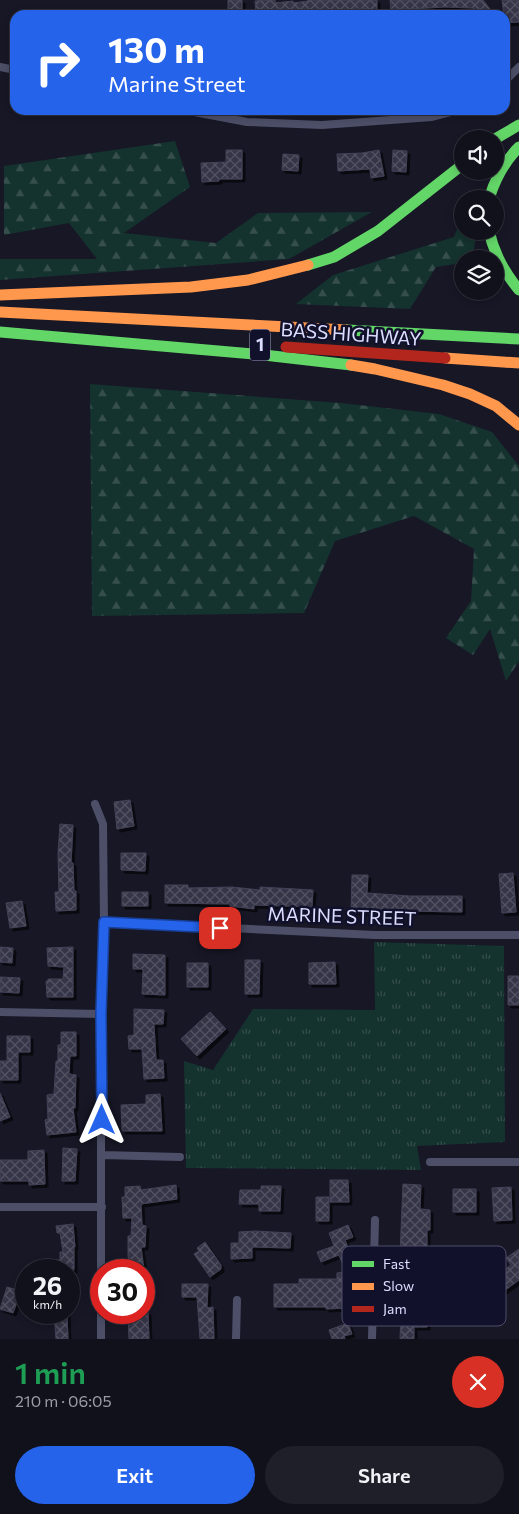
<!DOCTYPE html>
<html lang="en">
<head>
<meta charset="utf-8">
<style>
	body { margin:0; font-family:Commissioner,sans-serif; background:#1e1f29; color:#f1f3f6; height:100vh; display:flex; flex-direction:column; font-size:19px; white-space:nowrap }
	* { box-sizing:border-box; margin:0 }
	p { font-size:16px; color:#9c9da3 }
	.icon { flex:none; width:28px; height:28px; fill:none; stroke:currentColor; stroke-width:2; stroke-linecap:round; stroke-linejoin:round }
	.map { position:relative; height:1339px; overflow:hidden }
	.panel { display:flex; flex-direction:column; background:#11111c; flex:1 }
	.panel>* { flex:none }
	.hud { position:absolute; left:10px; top:10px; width:500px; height:105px; border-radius:15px; box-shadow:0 2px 8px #0003,0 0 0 1px #30313b; background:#2563eb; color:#fff; overflow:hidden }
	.fabs { position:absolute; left:454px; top:130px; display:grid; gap:10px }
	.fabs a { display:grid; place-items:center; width:50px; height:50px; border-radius:50%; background:#11111c; box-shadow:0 2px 8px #0003,0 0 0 1px #30313b; font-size:25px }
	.speed { position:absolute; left:15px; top:1259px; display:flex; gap:10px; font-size:25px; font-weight:700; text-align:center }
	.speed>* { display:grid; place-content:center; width:65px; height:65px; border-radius:50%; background:#11111c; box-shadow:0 2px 8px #0003,0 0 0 1px #30313b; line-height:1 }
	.speed small { font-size:12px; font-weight:400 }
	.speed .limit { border:8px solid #d22; background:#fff; color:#111 }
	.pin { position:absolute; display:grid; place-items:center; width:42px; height:42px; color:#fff; margin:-21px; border-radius:10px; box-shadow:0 2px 8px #0006 }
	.me { position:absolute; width:55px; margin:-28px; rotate:0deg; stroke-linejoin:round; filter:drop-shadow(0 0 4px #0008) }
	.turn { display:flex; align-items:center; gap:18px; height:105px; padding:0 15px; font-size:22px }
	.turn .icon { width:65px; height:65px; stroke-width:2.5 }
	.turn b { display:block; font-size:35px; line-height:42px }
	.round { display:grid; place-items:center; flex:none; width:52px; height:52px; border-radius:26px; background:#1e1f29 }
	.overview { display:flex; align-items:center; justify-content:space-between; height:85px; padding:0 15px }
	h1 { font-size:30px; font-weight:600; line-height:38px; color:#1e9e55 }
	.action { display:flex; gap:10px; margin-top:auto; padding:10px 15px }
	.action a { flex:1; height:58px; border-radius:30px; background:#2563eb; color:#fff; font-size:20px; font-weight:600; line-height:58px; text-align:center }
	.action a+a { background:#1e1f29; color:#f1f3f6 }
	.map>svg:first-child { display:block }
	.grass { fill:url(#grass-tufts) }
	.forest { fill:url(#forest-firs) }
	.building { fill:url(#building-cross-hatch); stroke:#434258; filter:url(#shadow) }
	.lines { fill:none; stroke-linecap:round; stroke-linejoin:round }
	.street { stroke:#4c4f67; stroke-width:8 }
	.fast { stroke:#63d668; stroke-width:11 }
	.slow { stroke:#ff974d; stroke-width:11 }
	.jam { stroke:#b3261e; stroke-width:11 }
	.route-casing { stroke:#184099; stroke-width:12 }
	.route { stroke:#2563eb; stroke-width:9 }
	.labels { text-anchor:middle; stroke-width:5; stroke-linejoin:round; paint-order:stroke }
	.shield { fill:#11112c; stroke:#9fa0c0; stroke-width:1 }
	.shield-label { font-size:18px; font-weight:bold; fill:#dcdeff }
	.street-label { font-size:19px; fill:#dcdeff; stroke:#11112c }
	.key { fill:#11112c; stroke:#4e4e6b; stroke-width:1 }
	.key-label { font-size:14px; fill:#dcdeff }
</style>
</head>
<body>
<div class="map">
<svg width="519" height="1339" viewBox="0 0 519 1339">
	<defs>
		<pattern id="grass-tufts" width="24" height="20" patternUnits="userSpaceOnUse" patternTransform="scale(1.25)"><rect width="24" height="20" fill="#14322e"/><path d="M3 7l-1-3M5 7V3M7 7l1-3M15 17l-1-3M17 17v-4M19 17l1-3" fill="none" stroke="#364f4d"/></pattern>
		<pattern id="forest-firs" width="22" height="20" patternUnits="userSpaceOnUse" patternTransform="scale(1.25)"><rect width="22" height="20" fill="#14322e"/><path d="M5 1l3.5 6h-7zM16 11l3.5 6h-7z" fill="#364f4d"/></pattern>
		<pattern id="building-cross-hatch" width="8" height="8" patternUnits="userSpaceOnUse" patternTransform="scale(1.25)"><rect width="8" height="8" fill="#363647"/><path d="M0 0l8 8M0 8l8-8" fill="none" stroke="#525363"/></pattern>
		<filter id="shadow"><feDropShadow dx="3" dy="3" stdDeviation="0" flood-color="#0009"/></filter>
	</defs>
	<rect width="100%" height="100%" fill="#171726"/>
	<path class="grass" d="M374,942L504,946L505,1142L417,1146L421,1170L186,1168L184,1061L213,1070L253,1009L375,1010Z"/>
	<path class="forest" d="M175,141L190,187L124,233L216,243L258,213L372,212L289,259L0,280V259H97L69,223L4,235V166Z
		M462,216V231H477L472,259H462V263L436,267L410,309L296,304L333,275L454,237Z
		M90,384L341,403L439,414L492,432L519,466V661L506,681L490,629L473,655L446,638L471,601L474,549L414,516L335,541L304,613L92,616Z"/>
	<path class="building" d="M228,0H242V15H228Z
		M265,0H275V3L293,1V3L308,1V0H377V10L354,8V12L324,13V15H283V11L267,13L268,15H256L255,1Z
		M390,0H483L491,10L485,15H479L473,8L445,7L391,10Z
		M502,0H519V22L505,23Z
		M226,150H242V179H219V181L202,182L201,163L226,162Z
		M379,150L384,176L371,178L370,169L338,171L337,154L362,153Z
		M393,150L407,151L406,172L392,171Z
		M283,154L299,155L298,171L282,170Z
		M130,800L134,826L117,829L114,802Z
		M60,824L73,825L71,863H73L74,891H76V910L56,911L55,892H59L58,854Z
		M121,853H146L145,871L121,870Z
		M513,873L516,912L502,913L499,874Z
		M352,875H368L367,893L410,896H462V912L403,911L367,908V912L351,911Z
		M165,885H188V888L232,887L260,890V887L313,890L312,907L254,905V909L230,906V904L165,903Z
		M122,892H148V906H122Z
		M22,901L26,926L10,928L6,903Z
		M0,947L13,948L12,963L0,962Z
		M73,947V997H47L46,981H48V979H63L64,967L48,966L47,948Z
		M133,954L165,955V995L142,994L143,969H133Z
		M245,960H260L259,994H245Z
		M335,962L336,984H309V963Z
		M187,963H208V987H187Z
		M508,976H519V1005H508Z
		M0,977L20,978L19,993L0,992Z
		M134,1009L164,1010L163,1024H154L156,1060H163L164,1078L144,1079L142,1049H129L128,1036L134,1035Z
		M210,1012L226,1029L197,1056L181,1039Z
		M61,1032H76V1056H70L69,1074L76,1075L75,1108H73L76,1132L47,1135L45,1120L48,1119L47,1095L54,1094L56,1061H58V1045H61Z
		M7,1036H30V1052H18V1080H0V1061H7Z
		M0,1093L10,1117L0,1121Z
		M160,1094L162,1131H122L121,1105L146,1104V1095Z
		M63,1148L77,1149L75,1181H62Z
		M44,1150L45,1184L29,1185V1181H0V1160H28V1151Z
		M330,1180H348L349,1202H330Z
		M403,1184L421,1185L420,1209L430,1210V1230H427V1254H400Z
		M176,1185L177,1199L141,1204L142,1225L146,1226L145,1247H141L144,1270H129L128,1254V1236H131L132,1218H123L122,1197H125V1187L140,1186L141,1190Z
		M261,1186H281L280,1211H259V1204H239L240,1190H261Z
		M511,1187L512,1220L494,1221L492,1188Z
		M453,1189H476V1212H453Z
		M316,1197H329V1221H316Z
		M73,1224L75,1247H74V1270H48V1260H60V1252H63L60,1233H57L56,1226Z
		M348,1225L353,1237L345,1240L352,1258L348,1260V1308L326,1309V1307H274V1284H299V1279H337V1273L346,1272L339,1255L321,1262L317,1252L334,1246L329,1233Z
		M255,1231L291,1233L290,1248L252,1247V1258L231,1259V1243H239V1232Z
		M205,1242L221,1265V1269L210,1277L194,1254L199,1251L197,1248Z
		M519,1249V1280L489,1302L479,1288L511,1265L506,1258Z
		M182,1284H208L207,1308L213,1307L214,1339H200L197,1297H182Z
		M7,1287L21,1291L13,1313L0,1309Z
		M54,1312H67L68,1339H56Z
		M128,1312H148L149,1339H129Z
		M401,1312H428L427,1327H414V1339H400Z
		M348,1323L352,1334L344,1336L345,1339H332L329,1330Z"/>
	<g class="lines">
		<path class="street" d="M0,67L15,70
			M505,81L519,67
			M184,110L247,122L322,125L432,117L459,110
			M95,804L103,824L104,922L101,1014V1270
			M104,922L375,935H519
			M0,1012L101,1014
			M102,1155L180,1157
			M430,1162H519
			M0,1207H102
			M101,1339V1305
			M236,1339L237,1300
			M372,1339L375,1220"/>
		<path class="fast" d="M495,139L519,125
			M489,199C495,179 504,162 519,147
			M489,231C494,254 504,272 519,290
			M308,265L334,257L378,231L462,165
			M347,330L519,339
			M0,332L264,355L351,365"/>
		<path class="slow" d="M0,295L191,287L248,280L308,265
			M0,312L347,330
			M445,358L519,363
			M351,365L375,369L443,385L470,394L496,406L519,425"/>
		<path class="jam" d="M286,347L445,358"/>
	</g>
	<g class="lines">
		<g class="route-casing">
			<path id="route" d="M102,1120L101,1014L104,922L220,928"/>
		</g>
		<use href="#route" class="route"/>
	</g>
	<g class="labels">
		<rect class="shield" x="250" y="329.5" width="20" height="31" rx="4"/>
		<g class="shield-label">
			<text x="260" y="351">1</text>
		</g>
		<g class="street-label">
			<text transform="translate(351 334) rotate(4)" y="7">BASS HIGHWAY</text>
			<text transform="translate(342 916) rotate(2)" y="7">MARINE STREET</text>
		</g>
	</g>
	<rect x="342" y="1246" width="164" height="80" rx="8" class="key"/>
	<rect x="352" y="1261" width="22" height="6" fill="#63d668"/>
	<rect x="352" y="1283" width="22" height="7" fill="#ff974d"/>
	<rect x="352" y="1306" width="22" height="6" fill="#b3261e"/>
	<g class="key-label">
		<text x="383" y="1269">Fast</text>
		<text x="383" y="1291">Slow</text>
		<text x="383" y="1314">Jam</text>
	</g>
</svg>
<div class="fabs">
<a><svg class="icon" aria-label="sound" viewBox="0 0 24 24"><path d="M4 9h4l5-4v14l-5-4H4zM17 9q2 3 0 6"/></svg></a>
<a><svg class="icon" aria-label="search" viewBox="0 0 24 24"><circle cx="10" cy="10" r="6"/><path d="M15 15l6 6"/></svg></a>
<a><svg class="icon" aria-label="layers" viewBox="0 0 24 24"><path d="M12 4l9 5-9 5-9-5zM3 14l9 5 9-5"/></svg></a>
</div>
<div class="speed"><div>26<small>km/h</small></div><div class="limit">30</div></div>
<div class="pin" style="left:220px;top:928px;background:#d93025"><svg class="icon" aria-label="arrive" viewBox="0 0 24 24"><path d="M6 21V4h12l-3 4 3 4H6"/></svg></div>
<svg class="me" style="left:102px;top:1120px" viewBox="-20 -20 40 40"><path d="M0-17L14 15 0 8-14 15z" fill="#2563eb" stroke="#fff" stroke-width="4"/></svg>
<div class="hud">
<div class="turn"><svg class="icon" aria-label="right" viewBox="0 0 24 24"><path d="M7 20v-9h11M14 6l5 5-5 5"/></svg><div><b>130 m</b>Marine Street</div></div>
</div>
</div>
<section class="panel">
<div class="overview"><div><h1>1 min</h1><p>210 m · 06:05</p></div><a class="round" style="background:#d93025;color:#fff"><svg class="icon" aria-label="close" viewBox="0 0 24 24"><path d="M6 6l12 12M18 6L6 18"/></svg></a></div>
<div class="action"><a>Exit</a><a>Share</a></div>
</section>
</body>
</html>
